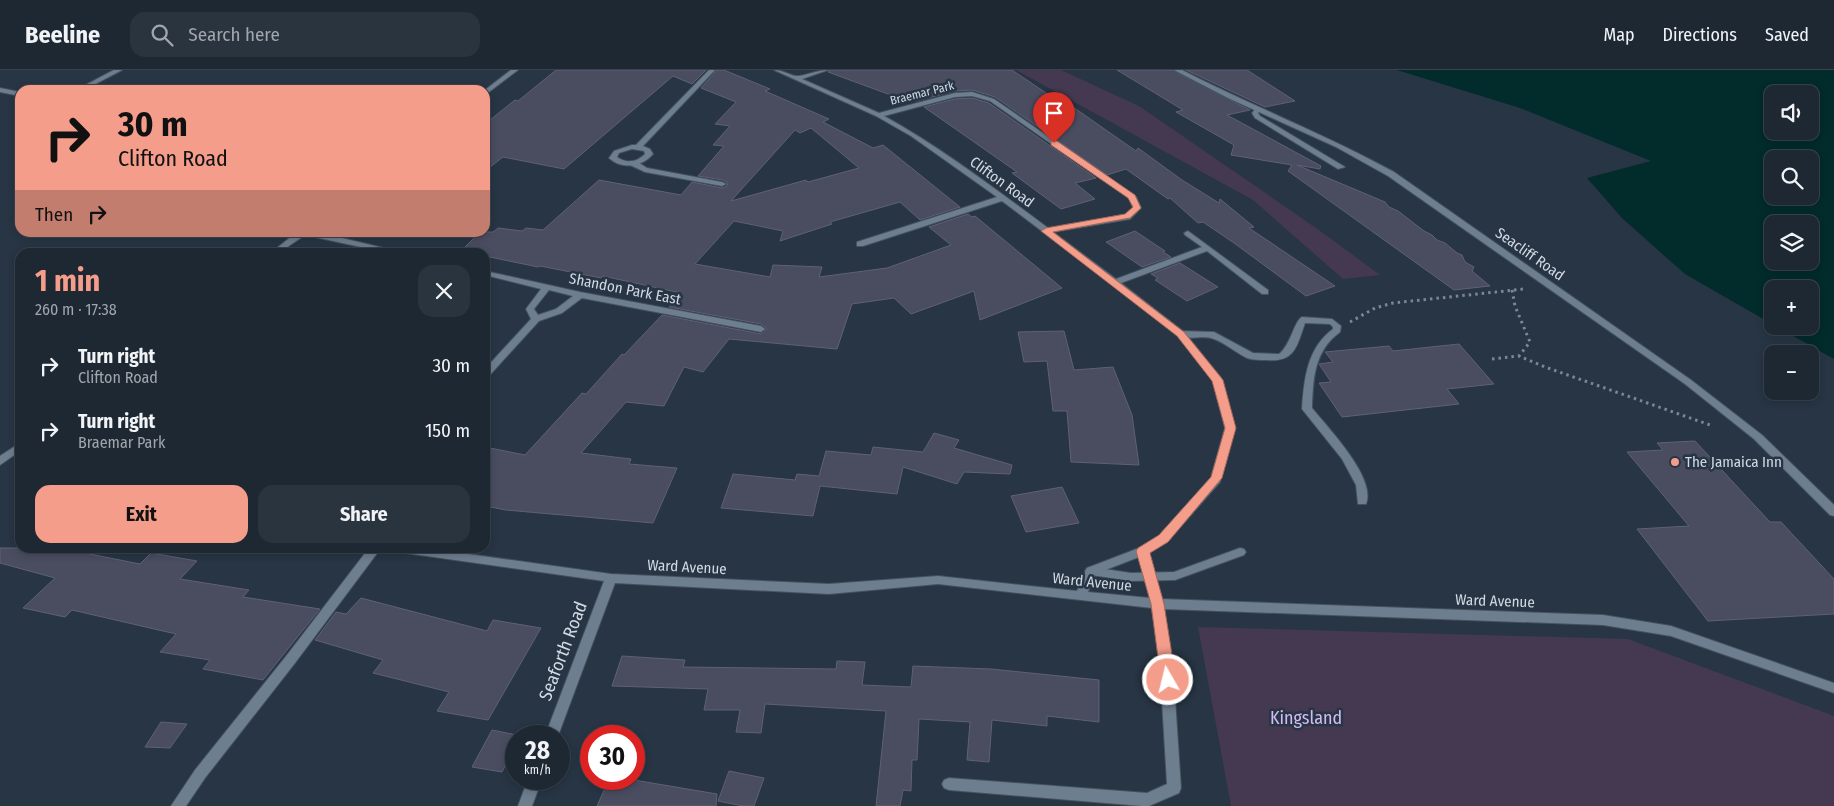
<!DOCTYPE html>
<html lang="en">
<head>
<meta charset="utf-8">
<style>
	body { margin:0; font-family:"Fira Sans Condensed",sans-serif; background:#2a343f; color:#f1f3f6; height:100vh; display:flex; flex-direction:column; font-size:19px; white-space:nowrap }
	* { box-sizing:border-box; margin:0 }
	p { font-size:16px; color:#a0a6ac }
	.icon { flex:none; width:28px; height:28px; fill:none; stroke:currentColor; stroke-width:2; stroke-linecap:round; stroke-linejoin:round }
	.map { position:relative; flex:1; overflow:hidden }
	.drawer { position:absolute; left:15px; top:178px; width:475px; height:305px; display:flex; flex-direction:column; background:#1d2833; border-radius:15px; box-shadow:0 2px 8px #0003,0 0 0 1px #3b444e }
	.drawer>* { flex:none }
	.guide { position:absolute; left:15px; top:15px; width:475px; height:152px; border-radius:15px; box-shadow:0 2px 8px #0003,0 0 0 1px #3b444e; background:#f49d8b; color:#111; overflow:hidden }
	.controls { position:absolute; left:1764px; top:15px; display:grid; gap:10px }
	.controls a { display:grid; place-items:center; width:55px; height:55px; border-radius:10px; background:#1d2833; box-shadow:0 2px 8px #0003,0 0 0 1px #3b444e; font-size:25px }
	.speed { position:absolute; left:505px; top:655px; display:flex; gap:10px; font-size:25px; font-weight:700; text-align:center }
	.speed>* { display:grid; place-content:center; width:65px; height:65px; border-radius:50%; background:#1d2833; box-shadow:0 2px 8px #0003,0 0 0 1px #3b444e; line-height:1 }
	.speed small { font-size:12px; font-weight:400 }
	.speed .limit { border:8px solid #d22; background:#fff; color:#111 }
	.pin { position:absolute; display:grid; place-items:center; width:42px; height:42px; color:#fff; margin:-51px -21px; border-radius:50% 50% 50% 0; rotate:-45deg; box-shadow:0 0 5px #0007 }
	.pin .icon { rotate:45deg }
	.me { position:absolute; width:55px; margin:-28px; rotate:352deg; stroke-linejoin:round; filter:drop-shadow(0 0 4px #0008) }
	.turn { display:flex; align-items:center; gap:18px; height:105px; padding:0 20px; font-size:22px }
	.turn .icon { width:65px; height:65px; stroke-width:2.5 }
	.turn b { display:block; font-size:35px; line-height:42px }
	.then { display:flex; align-items:center; height:48px; padding:0 20px; background:#0003; gap:10px; font-size:19px }
	.round { display:grid; place-items:center; flex:none; width:52px; height:52px; border-radius:15px; background:#2a343f }
	.headline { display:flex; align-items:center; justify-content:space-between; height:85px; padding:0 20px }
	h1 { font-size:30px; font-weight:700; line-height:38px; color:#f49d8b }
	.action { display:flex; gap:10px; margin-top:auto; padding:10px 20px }
	.action a { flex:1; height:58px; border-radius:15px; background:#f49d8b; color:#111; font-size:20px; font-weight:700; line-height:58px; text-align:center }
	.action a+a { background:#2a343f; color:#f1f3f6 }
	ul { padding:0; list-style:none }
	li { display:flex; align-items:center; gap:15px; height:65px; padding:0 20px }
	li div { flex:1 }
	li b { display:block; font-size:19px }
	li em { font-style:normal }
	header { display:flex; align-items:center; gap:30px; box-sizing:border-box; height:70px; padding:0 25px; background:#1d2833; border-bottom:1px solid #3b444e }
	header strong { font-size:24px }
	nav { display:flex; gap:28px; margin-inline-start:auto; font-size:18px }
	.search { width:350px; height:45px; background:#2a343f; display:flex; align-items:center; gap:12px; box-sizing:border-box; padding:0 18px; border-radius:15px; color:#a0a6ac; font-size:19px }
	.map>svg:first-child { display:block }
	.green { fill:#443950 }
	.water { fill:#022b2b; fill-rule:evenodd }
	.building { fill:#4a4c60; stroke:#5f6176; fill-rule:evenodd }
	.lines { fill:none; stroke-linecap:round; stroke-linejoin:round }
	.service-casing { stroke:#45515e; stroke-width:2 }
	.minor-casing { stroke:#45515e; stroke-width:2 }
	.tertiary-casing { stroke:#45515e; stroke-width:2 }
	.path { stroke:#7b8793; stroke-width:3; stroke-dasharray:2.5 4; stroke-linecap:butt }
	.service { fill:#6d7e8f; fill-rule:evenodd }
	.minor { fill:#6d7e8f; fill-rule:evenodd }
	.tertiary { fill:#6d7e8f; fill-rule:evenodd }
	.route { fill:#f49d8b; stroke:#9f665a }
	.poi-dot { fill:#f49d8b; stroke:#273544; stroke-width:2 }
	.labels { text-anchor:middle; stroke-width:5; stroke-linejoin:round; paint-order:stroke }
	.far-street-label { font-size:12px; fill:#d1dae3; stroke:#273544 }
	.street-label { font-size:15px; fill:#d1dae3; stroke:#273544 }
	.poi-label { font-size:15px; fill:#d1dae3; stroke:#273544; text-anchor:start }
	.near-street-label { font-size:18px; fill:#d1dae3; stroke:#273544 }
	.near-park-label { font-size:18px; fill:#d5b9f2; stroke:#273544 }
</style>
</head>
<body>
<header>
<strong>Beeline</strong>
<div class="search"><svg class="icon" aria-label="search" viewBox="0 0 24 24"><circle cx="10" cy="10" r="6"/><path d="M15 15l6 6"/></svg>Search here</div>
<nav><a>Map</a><a>Directions</a><a>Saved</a></nav>
</header>
<div class="map">
<svg width="1834" height="736" viewBox="0 0 1834 736">
	<rect width="100%" height="100%" fill="#273544"/>
	<path class="green" d="M1016,0H1061L1139,36L1319,160L1380,205L1343,209L1253,130Z
		M1198,557L1628,569L1834,646V736H1231Z"/>
	<path class="water" d="M1397,0H1834V289L1776,256H1810V219H1772V254L1685,204L1622,148L1587,108L1651,91L1520,38ZM1772,24H1810V61H1772ZM1772,89H1810V126H1772ZM1772,154H1810V191H1772Z"/>
	<path class="building" d="M556,0H706L692,14L673,6L564,99L503,87L485,101V54L515,30L518,31Z
		M717,0H724L770,19L765,21L829,49L823,52L873,78L883,75L960,137L920,150L900,132L830,152L832,154L780,171L783,161L734,151L695,194L770,207L773,195L822,197L819,207L887,198L951,175L929,157L968,144L972,147L975,146L1062,218L980,250L974,221L911,244L894,228L852,234L837,279L729,269L703,302L684,297L664,336L626,332L581,383L631,389L629,394L677,398L653,453L506,440L485,436V377L525,385L582,323L586,324L622,284L624,285L662,245L761,264L766,260V258L761,254L669,237L681,223L603,206L601,208L540,196L538,197L485,186V182H460L480,162H493L498,158L522,161L526,158L543,160L599,110L681,125L692,112L722,118L727,116L728,113L723,110L698,106L724,76L713,75L730,56L715,54L736,32L701,18ZM811,58L859,98L808,112L806,110L731,131L795,60L800,63Z
		M830,0H1012L1052,27L1070,37H1073L1136,81L1138,78L1182,110L1219,133L1220,129L1254,157L1249,158L1335,216L1306,226L1234,173L1203,152L1198,153L1170,128L1168,129L1126,99L1107,105L995,27L972,20L955,21L916,31L912,29L907,31L828,2Z
		M1117,0H1172L1250,40L1227,45L1321,96L1320,99L1297,95L1385,132L1389,137L1398,141L1424,161L1432,165L1437,170L1445,173L1457,183L1462,185L1465,192L1474,197L1472,201L1490,216L1454,220L1288,101L1292,95L1231,85L1234,75L1176,42L1183,40Z
		M1186,0H1247L1295,31L1265,37Z
		M972,28L989,33L1096,108L1075,113L1095,129L1061,139L1012,103L1017,102L924,37L955,29Z
		M1135,161L1165,181L1163,182L1171,187L1142,197L1106,172Z
		M1180,193L1218,217L1187,231L1155,210L1158,208L1151,204Z
		M1064,261L1074,300L1113,297L1132,345L1139,395L1071,392L1067,341H1053L1047,291L1024,292L1018,262Z
		M1459,274L1494,314L1447,319L1459,334L1342,347L1319,313L1331,312L1319,294L1333,292L1325,282L1389,276L1393,281Z
		M934,363L959,370L954,378L1012,395L1010,404L964,402L957,414L903,397L897,424L820,416L813,446L721,438L733,404L795,410L797,404L819,406L826,381L871,385L873,377L923,382Z
		M1695,371L1770,452H1781L1834,509V544L1708,551L1637,459L1689,456L1627,382L1663,380L1657,373Z
		M1062,417L1079,453L1026,462L1011,426Z
		M0,478H60L140,494L151,483L197,491L180,509L249,520L243,527L320,539L263,610L203,599L210,590L160,582L176,564L72,540L65,547L23,538L55,508L0,493Z
		M361,528L487,561L493,550L541,558L488,650L437,641L449,622L373,603L383,590L315,570L336,542L346,544Z
		M622,586L685,590L683,597L836,599L837,591L865,592L862,615L911,617L913,596L991,599L1099,610V652L1047,646V656L992,650L989,692L967,690L970,652L919,649L917,690H912L911,721L903,720L900,736H876L886,641L765,634L761,663L736,662L740,640H704L708,619L612,616Z
		M161,652L187,654L170,678L145,677Z
		M492,660L522,666H516V676L502,702L472,697Z
		M729,701L764,708L754,736H743L718,731Z
		M609,709H628L717,724L716,736H597Z"/>
	<g class="lines">
		<g class="service-casing">
			<path id="service" d="M1256,38L1261,39L1258,43L1260,46L1345,97L1338,99L1255,48L1252,43Z
				M630,91H636L647,98L722,112L726,114L722,116L645,102L630,95Z
				M1302,247L1332,249L1341,256L1340,262C1314,281 1313,309 1312,338C1327,357 1377,408 1366,434H1358L1356,415L1342,389L1302,339C1304,309 1307,278 1333,259V257L1330,254L1305,253C1297,276 1295,293 1266,290C1260,290 1253,290 1247,288C1235,282 1225,273 1214,269C1203,264 1186,272 1177,264L1181,261L1214,262L1253,283L1279,284C1291,275 1294,251 1302,247Z
				M369,478H381L295,593L205,708L186,736H171L195,700L287,585Z
				M1240,478L1244,479L1246,482L1244,485L1175,510L1131,511L1091,505L1087,504L1085,501L1087,498L1091,497L1131,503L1174,502Z"/>
		</g>
		<g class="minor-casing">
			<path id="minor" d="M114,0H122L84,20H76Z
				M511,0H518L485,25V20Z
				M709,0H715L643,76L650,79L653,84C642,97 622,100 609,88L614,81L632,75H636ZM632,79L644,81L645,84C637,92 627,94 617,87L619,83Z
				M774,0C784,0 790,6 797,6C805,6 817,0 828,0L802,9L879,43L955,23L972,22L994,29L1136,127L1141,138L1130,149L1053,162L1116,209L1202,177L1185,165L1184,163L1188,161L1268,220V224H1262L1207,181L1121,213L1184,262L1221,308L1235,358L1220,412L1167,472L1149,483L1162,529L1603,545L1671,556L1834,613V623L1671,566L1603,555L1164,539L1173,598L1181,718L1179,723L1149,736H1142L949,720L944,718L942,714L944,710L949,708L1147,723L1167,714L1160,598L1152,538L938,514L829,524L615,513L558,666H545L604,511L398,482L394,481L393,478H425L611,504L829,514L938,506L1077,521L1087,498L1139,478L1159,466L1211,408L1225,358L1213,311L1178,266L1112,214L1002,131L863,176H857V172L997,127L911,66L876,46ZM972,26L990,31L1129,128L1133,138L1125,145L1048,158C995,119 942,78 884,46L955,27ZM1139,487L1150,528L1088,522L1095,504Z
				M0,18L20,22V26L0,22Z
				M297,162H317L392,180L396,182H384L305,165L280,182H272Z
				M485,201L580,222L761,256L765,259L761,262L582,228L562,243L539,251L488,307L485,308V299L531,249L526,239L541,219L485,205ZM549,220L573,226L556,239L538,245L534,239Z
				M20,373V381L0,395V386Z
				M528,709H542L532,736H518Z"/>
		</g>
		<g class="tertiary-casing">
			<path id="tertiary" d="M1174,0H1182C1252,36 1325,64 1394,102L1691,310L1762,365L1834,435V446L1830,445L1754,369L1685,314L1388,106L1336,77L1228,28Z"/>
		</g>
		<path class="path" d="M1512,220L1515,236L1530,272L1519,286
			M1350,252L1375,238L1393,233L1524,219
			M1492,289L1519,286L1545,297L1713,356"/>
		<use href="#service" class="service"/>
		<use href="#minor" class="minor"/>
		<use href="#tertiary" class="tertiary"/>
	</g>
	<path class="route" d="M1051,71H1057L1135,125L1141,138L1130,148L1053,162L1184,262L1223,310L1236,358L1222,408L1168,472L1150,483L1164,534L1176,610L1173,615L1168,616L1163,615L1161,610L1151,534L1136,481L1138,478L1159,465L1211,407L1225,358L1212,311L1177,266L1041,161L1046,158L1125,144L1133,137L1128,128L1051,75Z"/>
	<circle class="poi-dot" cx="1675" cy="392" r="5"/>
	<g class="labels">
		<g class="far-street-label">
			<text transform="translate(922 23) rotate(-14)" y="4">Braemar Park</text>
		</g>
		<g class="street-label">
			<text transform="translate(1002 112) rotate(36)" y="5">Clifton Road</text>
			<text transform="translate(1530 184) rotate(35)" y="5">Seacliff Road</text>
			<text transform="translate(625 219) rotate(11)" y="5">Shandon Park East</text>
			<text transform="translate(687 497) rotate(3)" y="5">Ward Avenue</text>
			<text transform="translate(1092 512) rotate(6)" y="5">Ward Avenue</text>
			<text transform="translate(1495 531) rotate(2)" y="5">Ward Avenue</text>
		</g>
		<g class="poi-label">
			<text x="1685" y="397">The Jamaica Inn</text>
		</g>
		<g class="near-street-label">
			<text transform="translate(563 581) rotate(-69)" y="6">Seaforth Road</text>
		</g>
		<g class="near-park-label">
			<text x="1306" y="654">Kingsland</text>
		</g>
	</g>
</svg>
<div class="controls">
<a><svg class="icon" aria-label="sound" viewBox="0 0 24 24"><path d="M4 9h4l5-4v14l-5-4H4zM17 9q2 3 0 6"/></svg></a>
<a><svg class="icon" aria-label="search" viewBox="0 0 24 24"><circle cx="10" cy="10" r="6"/><path d="M15 15l6 6"/></svg></a>
<a><svg class="icon" aria-label="layers" viewBox="0 0 24 24"><path d="M12 4l9 5-9 5-9-5zM3 14l9 5 9-5"/></svg></a>
<a>+</a>
<a>−</a>
</div>
<div class="speed"><div>28<small>km/h</small></div><div class="limit">30</div></div>
<div class="pin" style="left:1054px;top:73px;background:#d93025"><svg class="icon" aria-label="arrive" viewBox="0 0 24 24"><path d="M6 21V4h12l-3 4 3 4H6"/></svg></div>
<svg class="me" style="left:1168px;top:610px" viewBox="-20 -20 40 40"><circle r="17" fill="#f49d8b" stroke="#fff" stroke-width="3"/><path d="M0-11L8 9 0 5-8 9z" fill="#fff"/></svg>
<div class="guide">
<div class="turn"><svg class="icon" aria-label="right" viewBox="0 0 24 24"><path d="M7 20v-9h11M14 6l5 5-5 5"/></svg><div><b>30 m</b>Clifton Road</div></div>
<div class="then">Then<svg class="icon" aria-label="right" viewBox="0 0 24 24"><path d="M7 20v-9h11M14 6l5 5-5 5"/></svg></div>
</div>
<section class="drawer">
<div class="headline"><div><h1>1 min</h1><p>260 m · 17:38</p></div><a class="round"><svg class="icon" aria-label="close" viewBox="0 0 24 24"><path d="M6 6l12 12M18 6L6 18"/></svg></a></div>
<ul>
<li><svg class="icon" aria-label="right" viewBox="0 0 24 24"><path d="M7 20v-9h11M14 6l5 5-5 5"/></svg><div><b>Turn right</b><p>Clifton Road</p></div><em>30 m</em></li>
<li><svg class="icon" aria-label="right" viewBox="0 0 24 24"><path d="M7 20v-9h11M14 6l5 5-5 5"/></svg><div><b>Turn right</b><p>Braemar Park</p></div><em>150 m</em></li>
</ul>
<div class="action"><a>Exit</a><a>Share</a></div>
</section>
</div>
</body>
</html>
